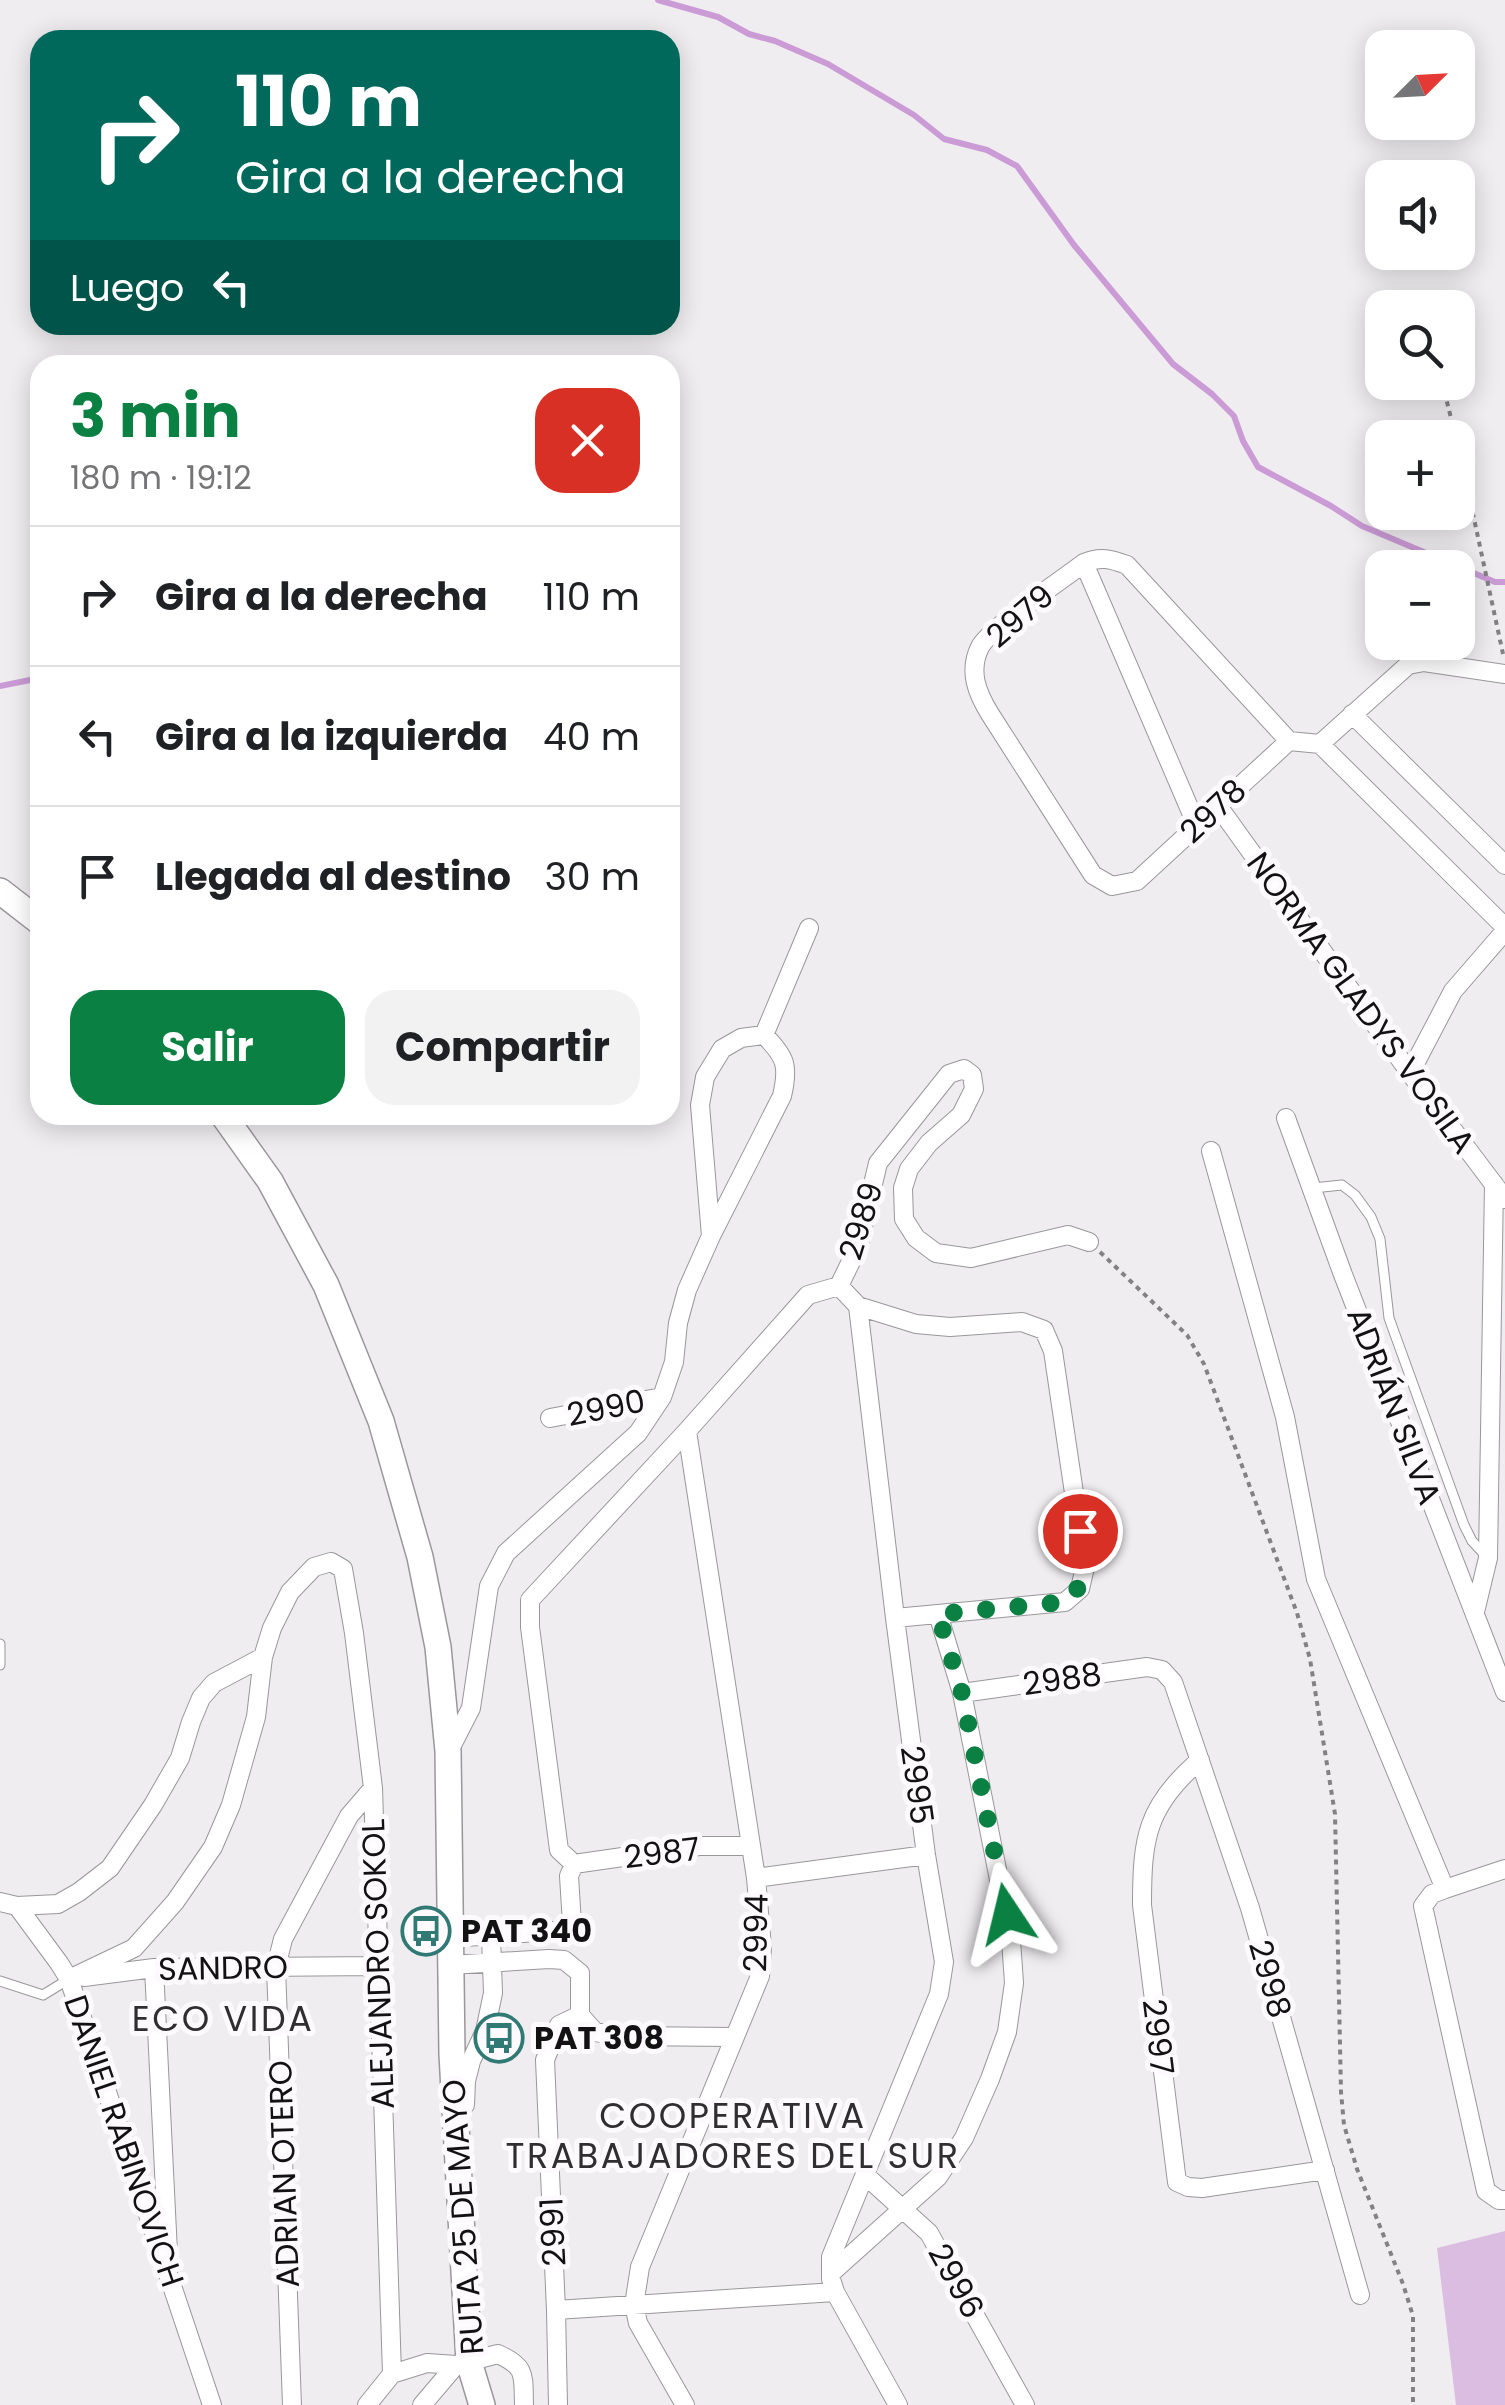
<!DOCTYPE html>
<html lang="es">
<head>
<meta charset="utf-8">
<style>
	body { margin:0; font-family:Poppins,sans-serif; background:#f2f2f2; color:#202124; height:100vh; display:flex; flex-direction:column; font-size:38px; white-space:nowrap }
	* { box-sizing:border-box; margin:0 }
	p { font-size:32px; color:#757577 }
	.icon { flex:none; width:55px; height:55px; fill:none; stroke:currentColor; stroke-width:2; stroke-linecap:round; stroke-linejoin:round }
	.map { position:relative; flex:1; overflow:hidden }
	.sheet { position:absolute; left:30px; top:355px; width:650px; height:770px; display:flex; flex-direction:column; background:#fff; border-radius:30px; box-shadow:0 5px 25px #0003 }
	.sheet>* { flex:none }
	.banner { position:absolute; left:30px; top:30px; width:650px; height:305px; border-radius:30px; box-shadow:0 5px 25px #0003; background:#00695c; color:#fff; overflow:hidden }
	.needle { width:65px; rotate:66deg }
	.fabs { position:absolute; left:1365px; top:30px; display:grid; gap:20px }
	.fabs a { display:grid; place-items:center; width:110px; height:110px; border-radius:20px; background:#fff; box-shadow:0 5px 25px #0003; font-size:50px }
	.pin { position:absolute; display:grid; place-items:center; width:85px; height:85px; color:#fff; margin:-42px; border:5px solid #fff; border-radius:50%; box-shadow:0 2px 10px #0007 }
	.me { position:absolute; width:110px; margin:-55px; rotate:350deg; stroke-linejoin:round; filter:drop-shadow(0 0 8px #0008) }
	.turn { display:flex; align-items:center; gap:35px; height:210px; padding:0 40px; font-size:45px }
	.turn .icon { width:130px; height:130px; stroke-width:2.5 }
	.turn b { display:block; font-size:70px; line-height:85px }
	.then { display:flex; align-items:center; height:95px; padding:0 40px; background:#0003; gap:20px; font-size:38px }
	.round { display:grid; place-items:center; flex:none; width:105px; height:105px; border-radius:30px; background:#f2f2f2 }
	.summary { display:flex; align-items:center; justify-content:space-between; height:170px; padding:0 40px }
	h1 { font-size:60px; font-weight:700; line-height:75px; color:#0b8043 }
	.action { display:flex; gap:20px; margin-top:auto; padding:20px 40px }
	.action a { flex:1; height:115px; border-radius:30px; background:#0b8043; color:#fff; font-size:40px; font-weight:700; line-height:115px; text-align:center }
	.action a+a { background:#f2f2f2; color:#202124 }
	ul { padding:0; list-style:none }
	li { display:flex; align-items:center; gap:30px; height:140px; padding:0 40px; border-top:2px solid #e0e0e0 }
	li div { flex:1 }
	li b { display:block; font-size:38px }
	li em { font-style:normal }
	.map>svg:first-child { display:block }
	.green { fill:#dbbde2 }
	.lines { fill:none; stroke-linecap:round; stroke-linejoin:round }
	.stream { stroke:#cb9bd6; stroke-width:6 }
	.service-casing { stroke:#99979a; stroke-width:11 }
	.minor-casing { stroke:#99979a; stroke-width:20 }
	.secondary-casing { stroke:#99979a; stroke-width:28 }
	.path { stroke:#838183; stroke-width:4; stroke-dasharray:5 5; stroke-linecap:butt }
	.service { stroke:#fff; stroke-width:9 }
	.minor { stroke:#fff; stroke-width:18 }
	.secondary { stroke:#fff; stroke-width:25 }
	.route { stroke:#0b8043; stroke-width:18; stroke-dasharray:0 32.4 }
	.labels { text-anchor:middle; stroke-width:10; stroke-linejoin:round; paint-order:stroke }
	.street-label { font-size:32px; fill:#131213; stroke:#fdfafd }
	.poi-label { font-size:32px; font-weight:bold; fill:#131213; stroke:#fdfafd; text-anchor:start }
	.neighbourhood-label { font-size:35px; letter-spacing:2.5px; fill:#302e30; stroke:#fdfafd }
</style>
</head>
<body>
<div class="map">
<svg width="1505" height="2405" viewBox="0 0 1505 2405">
	<rect width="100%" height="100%" fill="#efedf0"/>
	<path class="green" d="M1505,2231V2405H1456L1437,2248Z"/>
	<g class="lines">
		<path class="stream" d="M658,0L718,17L749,34L775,41L828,64L914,115L944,139L987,150L1017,166L1074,245L1173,364L1212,394L1234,416L1243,441L1258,467L1331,506L1362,526L1495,582H1505
			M0,686L40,678"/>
		<g class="service-casing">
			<path id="service" d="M1313,1188L1342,1185L1355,1195L1371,1217L1380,1239L1389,1318L1464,1525L1472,1541L1486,1556
				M0,1644V1665
				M0,1981L43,1995L69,1979"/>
		</g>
		<g class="minor-casing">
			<path id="minor" d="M1084,563L1197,826
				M1352,714L1505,865
				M1289,741L1137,881L1112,886L1093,875L990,714C977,693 968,671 980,647C989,629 1063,579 1084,563C1100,556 1111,559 1127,565L1289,741L1320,744L1505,927
				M1320,744L1408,665L1424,662L1505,674
				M1218,806L1410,1073L1505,1199
				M764,1035L809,928
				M1410,1073L1453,991L1505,931
				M1286,1118L1342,1272L1505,1692
				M1211,1151L1285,1417L1316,1579L1445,1889L1505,1869
				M839,1286L858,1306L895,1618L926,1855L944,1962L939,1994L831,2257V2279L835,2292L898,2405
				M858,1306L916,1324L950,1327L1022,1322L1044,1330L1053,1351L1085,1567L1080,1589L1065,1602L895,1618
				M550,1418L662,1397
				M1475,1612L1488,1558L1494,1184
				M962,1693L1147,1667L1162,1670L1173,1682L1250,1908L1360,2295
				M449,1751L471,1708L489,1586L506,1553L638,1433L662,1397L674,1362L678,1323L687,1290L711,1236L782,1096C789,1066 786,1057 764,1035L741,1038L722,1049L705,1077L700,1105L711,1236
				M1200,1760C1146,1806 1142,1839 1142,1905L1177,2182L1188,2187L1202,2188L1325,2170
				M574,1864L559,1850L530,1627V1600L687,1431L808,1295L839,1286L858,1247L878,1163L949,1074L964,1069L972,1075L974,1089L961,1115L929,1143L909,1169L903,1188L904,1219L916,1238L936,1253L971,1258L1068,1235L1089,1242
				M574,1864L699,1846H751
				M756,1878L926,1855
				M1445,1889L1432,1894L1423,1906L1486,2191L1499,2200H1505
				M0,1902L17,1906L58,1904L79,1892L110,1868L153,1805L180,1758L191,1722L201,1698L214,1683L263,1657
				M17,1906L59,1963L69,1979L212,2405
				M450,1938L568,1930L572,1924L569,1876L574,1864
				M450,1965L549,1959L564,1960L580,1973V2015L595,2032L619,2036L734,2037
				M154,1968L168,2252
				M84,1977L154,1968L378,1966
				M69,1979L134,1948L175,1902L213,1847L231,1805L256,1717L263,1657L272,1628L290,1592L314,1567L331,1562L343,1569L354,1633L373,1788L392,2374
				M465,2105L466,2081L471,2061L485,2031L493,1993L491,1936
				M865,2175L929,2233L1025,2405
				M831,2273L938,2177L964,2138L990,2079L1007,2032L1014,1983L1011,1940L962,1693L938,1614
				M556,2310L835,2292
				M292,2405L276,1967L283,1939L349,1816L373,1788
				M367,2405L392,2374L427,2363L456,2365L498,2354C527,2367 523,2375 524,2405
				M422,2405L456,2365
				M558,2405L556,2310L545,2060L559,2025L580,2015
				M685,2405L638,2323L634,2305L640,2267L760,1976L762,1947L756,1878L687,1431"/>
		</g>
		<g class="secondary-casing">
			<path id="secondary" d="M0,891L40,922
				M223,1115L270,1181L326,1285L381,1421L420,1557L438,1647L448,1751L452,2054L469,2362L482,2405"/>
		</g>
		<path class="path" d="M1421,302L1422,308
			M1442,382L1456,438
			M1458,444L1503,654
			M1100,1252L1187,1335L1204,1364L1297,1613L1310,1659L1335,1814L1341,2092L1344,2125L1357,2169L1403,2284L1413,2316V2405"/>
		<use href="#service" class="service"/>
		<use href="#minor" class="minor"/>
		<use href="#secondary" class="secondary"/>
	</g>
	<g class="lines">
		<path class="route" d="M1007,1914L962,1693L938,1614L1065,1602C1092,1578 1085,1564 1080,1531"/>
	</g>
	<defs>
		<g id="bus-ring" transform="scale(2.5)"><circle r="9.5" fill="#fdfafd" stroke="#307975" stroke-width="1.5"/><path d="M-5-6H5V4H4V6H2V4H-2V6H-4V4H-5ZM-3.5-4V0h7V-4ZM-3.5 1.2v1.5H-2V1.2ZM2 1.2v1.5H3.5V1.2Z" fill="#307975"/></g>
	</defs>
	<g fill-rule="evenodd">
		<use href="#bus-ring" x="426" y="1931"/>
		<use href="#bus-ring" x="499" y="2038"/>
	</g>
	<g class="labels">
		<g class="street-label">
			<text transform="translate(1020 616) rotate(-41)" y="11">2979</text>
			<text transform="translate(1213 811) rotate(-43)" y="11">2978</text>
			<text transform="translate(1361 1003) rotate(54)" y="11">NORMA GLADYS VOSILA</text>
			<text transform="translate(861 1221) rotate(-73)" y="11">2989</text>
			<text transform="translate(1394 1406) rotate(69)" y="11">ADRIÁN SILVA</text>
			<text transform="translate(606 1408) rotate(-11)" y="11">2990</text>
			<text transform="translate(1062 1679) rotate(-8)" y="11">2988</text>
			<text transform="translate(917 1785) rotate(82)" y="11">2995</text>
			<text transform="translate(662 1853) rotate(-7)" y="11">2987</text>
			<text transform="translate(756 1933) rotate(-89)" y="11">2994</text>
			<text transform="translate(378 1964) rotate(-92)" y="11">ALEJANDRO SOKOL</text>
			<text transform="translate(223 1968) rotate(-1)" y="11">SANDRO</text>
			<text transform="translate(1270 1979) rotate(74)" y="11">2998</text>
			<text transform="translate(1158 2037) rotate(83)" y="11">2997</text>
			<text transform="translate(124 2141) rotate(71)" y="11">DANIEL RABINOVICH</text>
			<text transform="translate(284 2174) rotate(-92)" y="11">ADRIAN OTERO</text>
			<text transform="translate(463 2217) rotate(-94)" y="11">RUTA 25 DE MAYO</text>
			<text transform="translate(553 2232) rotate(-93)" y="11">2991</text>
			<text transform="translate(956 2281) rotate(61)" y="11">2996</text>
		</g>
		<g class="poi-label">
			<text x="461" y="1942">PAT 340</text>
			<text x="534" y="2049">PAT 308</text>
		</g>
		<g class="neighbourhood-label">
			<text x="223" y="2031">ECO VIDA</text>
			<text x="733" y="2128">COOPERATIVA<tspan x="733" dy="40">TRABAJADORES DEL SUR</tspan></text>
		</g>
	</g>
</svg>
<div class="fabs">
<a><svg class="needle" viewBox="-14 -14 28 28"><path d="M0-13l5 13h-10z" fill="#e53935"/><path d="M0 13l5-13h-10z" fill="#757577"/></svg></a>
<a><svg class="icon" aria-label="sound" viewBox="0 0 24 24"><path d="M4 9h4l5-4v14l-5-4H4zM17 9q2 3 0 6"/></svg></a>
<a><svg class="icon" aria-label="search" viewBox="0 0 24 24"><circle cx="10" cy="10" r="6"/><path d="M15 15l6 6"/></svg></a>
<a>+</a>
<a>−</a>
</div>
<div class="pin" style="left:1080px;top:1531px;background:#d93025"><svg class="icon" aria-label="arrive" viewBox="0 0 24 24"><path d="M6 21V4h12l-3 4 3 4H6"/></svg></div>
<svg class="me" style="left:1007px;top:1914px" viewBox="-20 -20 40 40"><path d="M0-17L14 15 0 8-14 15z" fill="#0b8043" stroke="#fff" stroke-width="4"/></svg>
<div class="banner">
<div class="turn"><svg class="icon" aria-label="right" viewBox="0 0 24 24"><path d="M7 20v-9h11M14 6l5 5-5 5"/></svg><div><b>110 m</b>Gira a la derecha</div></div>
<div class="then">Luego<svg class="icon" aria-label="left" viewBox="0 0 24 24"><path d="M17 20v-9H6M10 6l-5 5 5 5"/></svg></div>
</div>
<section class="sheet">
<div class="summary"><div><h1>3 min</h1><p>180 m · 19:12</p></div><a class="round" style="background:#d93025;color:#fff"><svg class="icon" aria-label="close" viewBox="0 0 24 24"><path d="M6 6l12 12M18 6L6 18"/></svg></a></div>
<ul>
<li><svg class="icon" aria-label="right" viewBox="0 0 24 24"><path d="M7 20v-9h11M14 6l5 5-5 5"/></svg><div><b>Gira a la derecha</b></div><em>110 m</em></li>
<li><svg class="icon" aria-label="left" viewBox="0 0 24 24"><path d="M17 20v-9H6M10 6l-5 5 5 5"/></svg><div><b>Gira a la izquierda</b></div><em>40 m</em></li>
<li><svg class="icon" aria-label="arrive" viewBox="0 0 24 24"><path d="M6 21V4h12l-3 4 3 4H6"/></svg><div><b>Llegada al destino</b></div><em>30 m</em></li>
</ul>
<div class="action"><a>Salir</a><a>Compartir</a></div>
</section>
</div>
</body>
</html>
